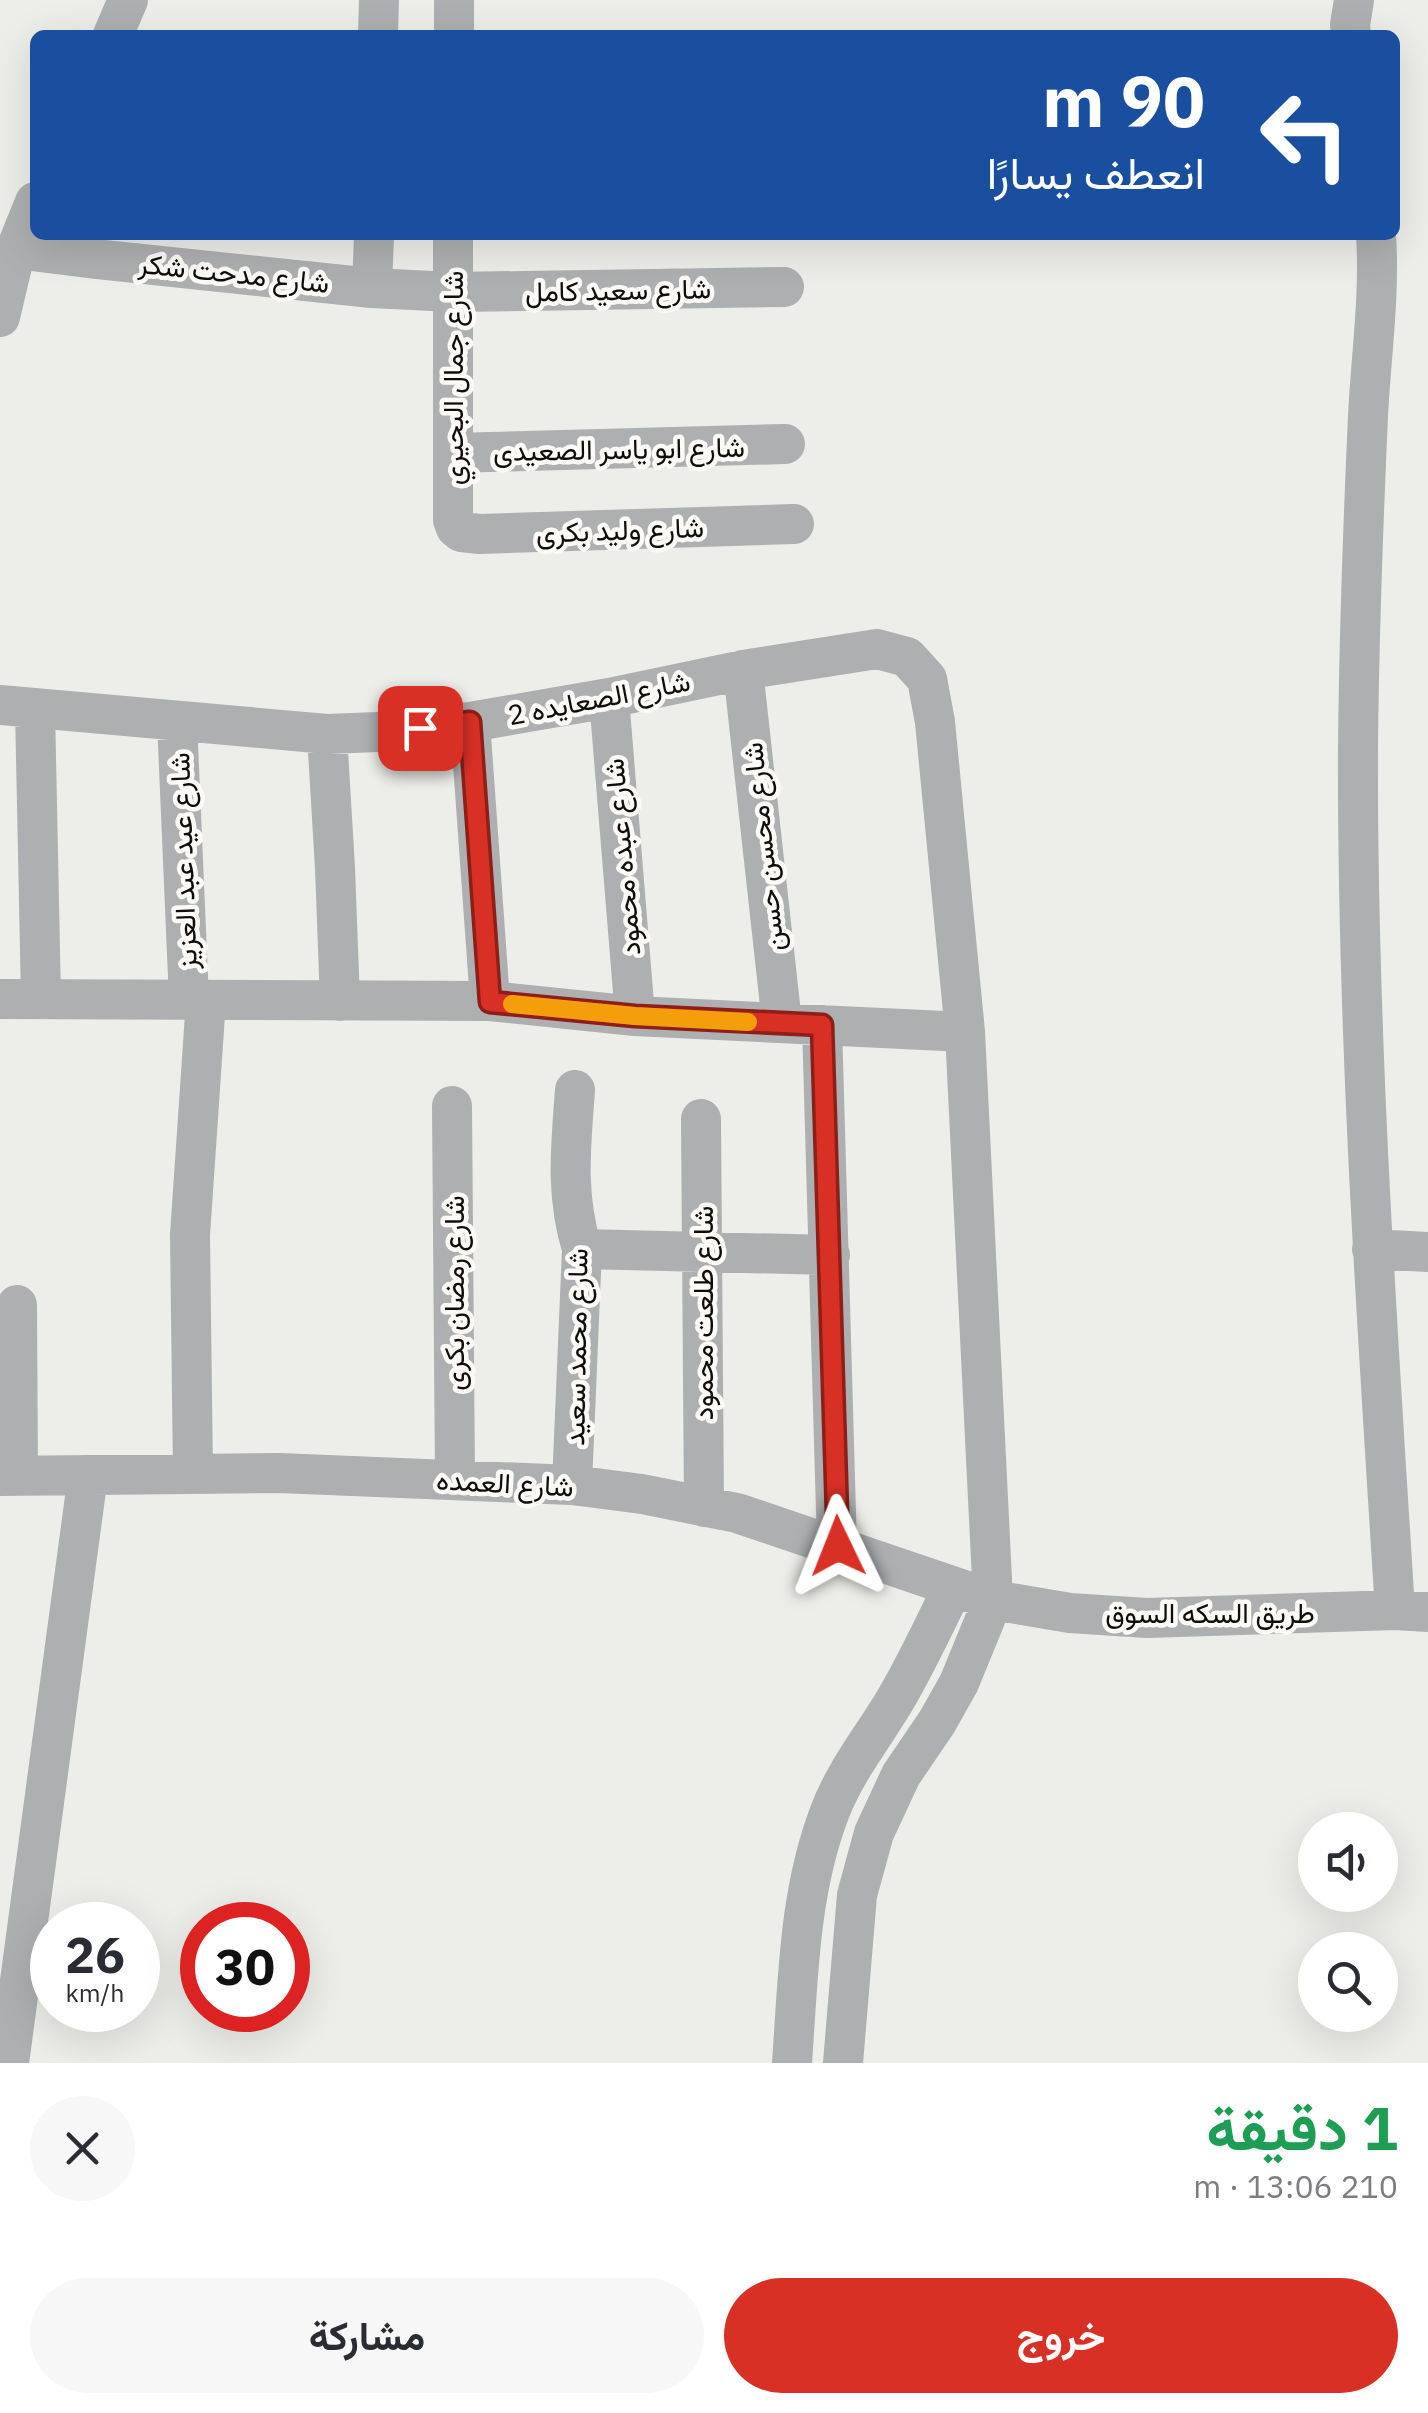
<!DOCTYPE html>
<html lang="ar">
<head>
<meta charset="utf-8">
<style>
	body { margin:0; font-family:"IBM Plex Sans",Vazirmatn,sans-serif; background:#f7f7f7; color:#2b2b33; direction:rtl; height:100vh; display:flex; flex-direction:column; font-size:38px; white-space:nowrap }
	* { box-sizing:border-box; margin:0 }
	p { font-size:32px; color:#7c7c81 }
	.icon { flex:none; width:55px; height:55px; fill:none; stroke:currentColor; stroke-width:2; stroke-linecap:round; stroke-linejoin:round }
	.map { position:relative; height:2063px; overflow:hidden; direction:ltr }
	.drawer { display:flex; flex-direction:column; background:#fff; flex:1 }
	.drawer>* { flex:none }
	.hud { position:absolute; left:30px; top:30px; width:1370px; height:210px; border-radius:15px; box-shadow:0 10px 40px #0002; direction:rtl; background:#1a4fa0; color:#fff; overflow:hidden }
	.buttons { position:absolute; left:1298px; top:1812px; display:grid; gap:20px }
	.buttons a { display:grid; place-items:center; width:100px; height:100px; border-radius:50%; background:#fff; box-shadow:0 10px 40px #0002; font-size:50px }
	.speed { position:absolute; left:30px; top:1902px; display:flex; gap:20px; font-size:50px; font-weight:700; text-align:center }
	.speed>* { display:grid; place-content:center; width:130px; height:130px; border-radius:50%; background:#fff; box-shadow:0 10px 40px #0002; line-height:1 }
	.speed small { font-size:25px; font-weight:400 }
	.speed .limit { border:15px solid #d22; background:#fff; color:#111 }
	.pin { position:absolute; display:grid; place-items:center; width:85px; height:85px; color:#fff; margin:-42px; border-radius:20px; box-shadow:0 5px 15px #0006 }
	.me { position:absolute; width:110px; margin:-55px; rotate:358deg; stroke-linejoin:round; filter:drop-shadow(0 0 8px #0008) }
	.turn { display:flex; align-items:center; gap:35px; height:210px; padding:0 30px; font-size:45px }
	.turn .icon { width:130px; height:130px; stroke-width:2.5 }
	.turn b { display:block; font-size:70px; line-height:85px }
	.round { display:grid; place-items:center; flex:none; width:105px; height:105px; border-radius:52px; background:#f7f7f7 }
	.overview { display:flex; align-items:center; justify-content:space-between; height:170px; padding:0 30px }
	h1 { font-size:60px; font-weight:700; line-height:75px; color:#1e9e55 }
	.button { display:flex; gap:20px; margin-top:auto; padding:20px 30px }
	.button a { flex:1; height:115px; border-radius:60px; background:#d93025; color:#fff; font-size:40px; font-weight:700; line-height:115px; text-align:center }
	.button a+a { background:#f7f7f7; color:#2b2b33 }
	.map>svg:first-child { display:block }
	.lines { fill:none; stroke-linecap:round; stroke-linejoin:round }
	.street { stroke:#aeafb0; stroke-width:40 }
	.route-casing { stroke:#8d1f18; stroke-width:25 }
	.route { stroke:#d93025; stroke-width:18 }
	.slow { stroke:#f59e0b; stroke-width:18 }
	.labels { text-anchor:middle; stroke-width:9; stroke-linejoin:round; paint-order:stroke }
	.street-label { font-size:28px; fill:#0d0d0c; stroke:#fbfaf6 }
</style>
</head>
<body>
<div class="map">
<svg width="1428" height="2063" viewBox="0 0 1428 2063">
	<rect width="100%" height="100%" fill="#edede9"/>
	<g class="lines">
		<path class="street" d="M113,35L128,0
			M378,35L379,0
			M454,35V0
			M1351,35L1350,25L1354,0
			M453,235V520L456,528L461,532L480,534L794,524
			M1376,235C1380,295 1371,356 1368,416C1363,527 1359,638 1358,749C1357,1036 1377,1323 1395,1610
			M16,249L96,259L372,288L452,292L784,287
			M372,288L374,235
			M0,317L16,249L35,202
			M453,453L785,444
			M743,670L782,1023
			M609,698L635,1016
			M0,705L327,734L378,732L470,722L609,698L743,670L877,649L907,657L927,679L935,722L965,1032L993,1600L959,1683L937,1722L901,1775L874,1833L857,1895L843,2063
			M35,709L41,999
			M177,721L189,1000
			M470,722L490,1001
			M327,734L335,868L340,1001
			M0,999L490,1001L635,1016L965,1032
			M822,1025L837,1547
			M452,1106L455,1479
			M701,1119L704,1507
			M582,1249L830,1255
			M1372,1249L1428,1252
			M17,1305L18,1476
			M193,1474L190,1235L206,1000
			M0,1476L279,1473L572,1485L642,1494L737,1513L993,1600L1070,1613L1147,1618L1395,1610L1428,1612
			M572,1485L582,1249C565,1193 571,1146 575,1090
			M9,2063L88,1475
			M792,2063C798,1980 799,1893 829,1814C844,1773 871,1740 894,1702C916,1665 934,1626 953,1587"/>
	</g>
	<g class="lines">
		<g class="route-casing">
			<path id="route" d="M420,728L470,722L490,1002L635,1016L822,1025L838,1546"/>
		</g>
		<use href="#route" class="route"/>
		<path class="slow" d="M512,1004L635,1016L748,1022"/>
	</g>
	<g class="labels">
		<g class="street-label">
			<text transform="translate(234 273) rotate(6)" y="10">شارع مدحت شكر</text>
			<text transform="translate(618 290) rotate(-1)" y="10">شارع سعيد كامل</text>
			<text transform="translate(453 378) rotate(-90)" y="10">شارع جمال البحيري</text>
			<text transform="translate(619 449) rotate(-1)" y="10">شارع ابو ياسر الصعيدى</text>
			<text transform="translate(620 530) rotate(-2)" y="10">شارع وليد بكرى</text>
			<text transform="translate(599 698) rotate(-11)" y="10">شارع الصعايده 2</text>
			<text transform="translate(763 847) rotate(-96)" y="10">شارع محسن حسن</text>
			<text transform="translate(622 857) rotate(-95)" y="10">شارع عبده محمود</text>
			<text transform="translate(183 861) rotate(-92)" y="10">شارع عيد عبد العزيز</text>
			<text transform="translate(454 1293) rotate(-90)" y="10">شارع رمضان بكرى</text>
			<text transform="translate(703 1313) rotate(-90)" y="10">شارع طلعت محمود</text>
			<text transform="translate(576 1347) rotate(-89)" y="10">شارع محمد سعيد</text>
			<text transform="translate(505 1483) rotate(3)" y="10">شارع العمده</text>
			<text x="1210" y="1623">طريق السكه السوق</text>
		</g>
	</g>
</svg>
<div class="buttons">
<a><svg class="icon" aria-label="sound" viewBox="0 0 24 24"><path d="M4 9h4l5-4v14l-5-4H4zM17 9q2 3 0 6"/></svg></a>
<a><svg class="icon" aria-label="search" viewBox="0 0 24 24"><circle cx="10" cy="10" r="6"/><path d="M15 15l6 6"/></svg></a>
</div>
<div class="speed"><div>26<small>km/h</small></div><div class="limit">30</div></div>
<div class="pin" style="left:420px;top:728px;background:#d93025"><svg class="icon" aria-label="arrive" viewBox="0 0 24 24"><path d="M6 21V4h12l-3 4 3 4H6"/></svg></div>
<svg class="me" style="left:838px;top:1546px" viewBox="-20 -20 40 40"><path d="M0-17L14 15 0 8-14 15z" fill="#d93025" stroke="#fff" stroke-width="4"/></svg>
<div class="hud">
<div class="turn"><svg class="icon" aria-label="left" viewBox="0 0 24 24"><path d="M17 20v-9H6M10 6l-5 5 5 5"/></svg><div><b>90 m</b>انعطف يسارًا</div></div>
</div>
</div>
<section class="drawer">
<div class="overview"><div><h1>1 دقيقة</h1><p>210 m · 13:06</p></div><a class="round"><svg class="icon" aria-label="close" viewBox="0 0 24 24"><path d="M6 6l12 12M18 6L6 18"/></svg></a></div>
<div class="button"><a>خروج</a><a>مشاركة</a></div>
</section>
</body>
</html>
